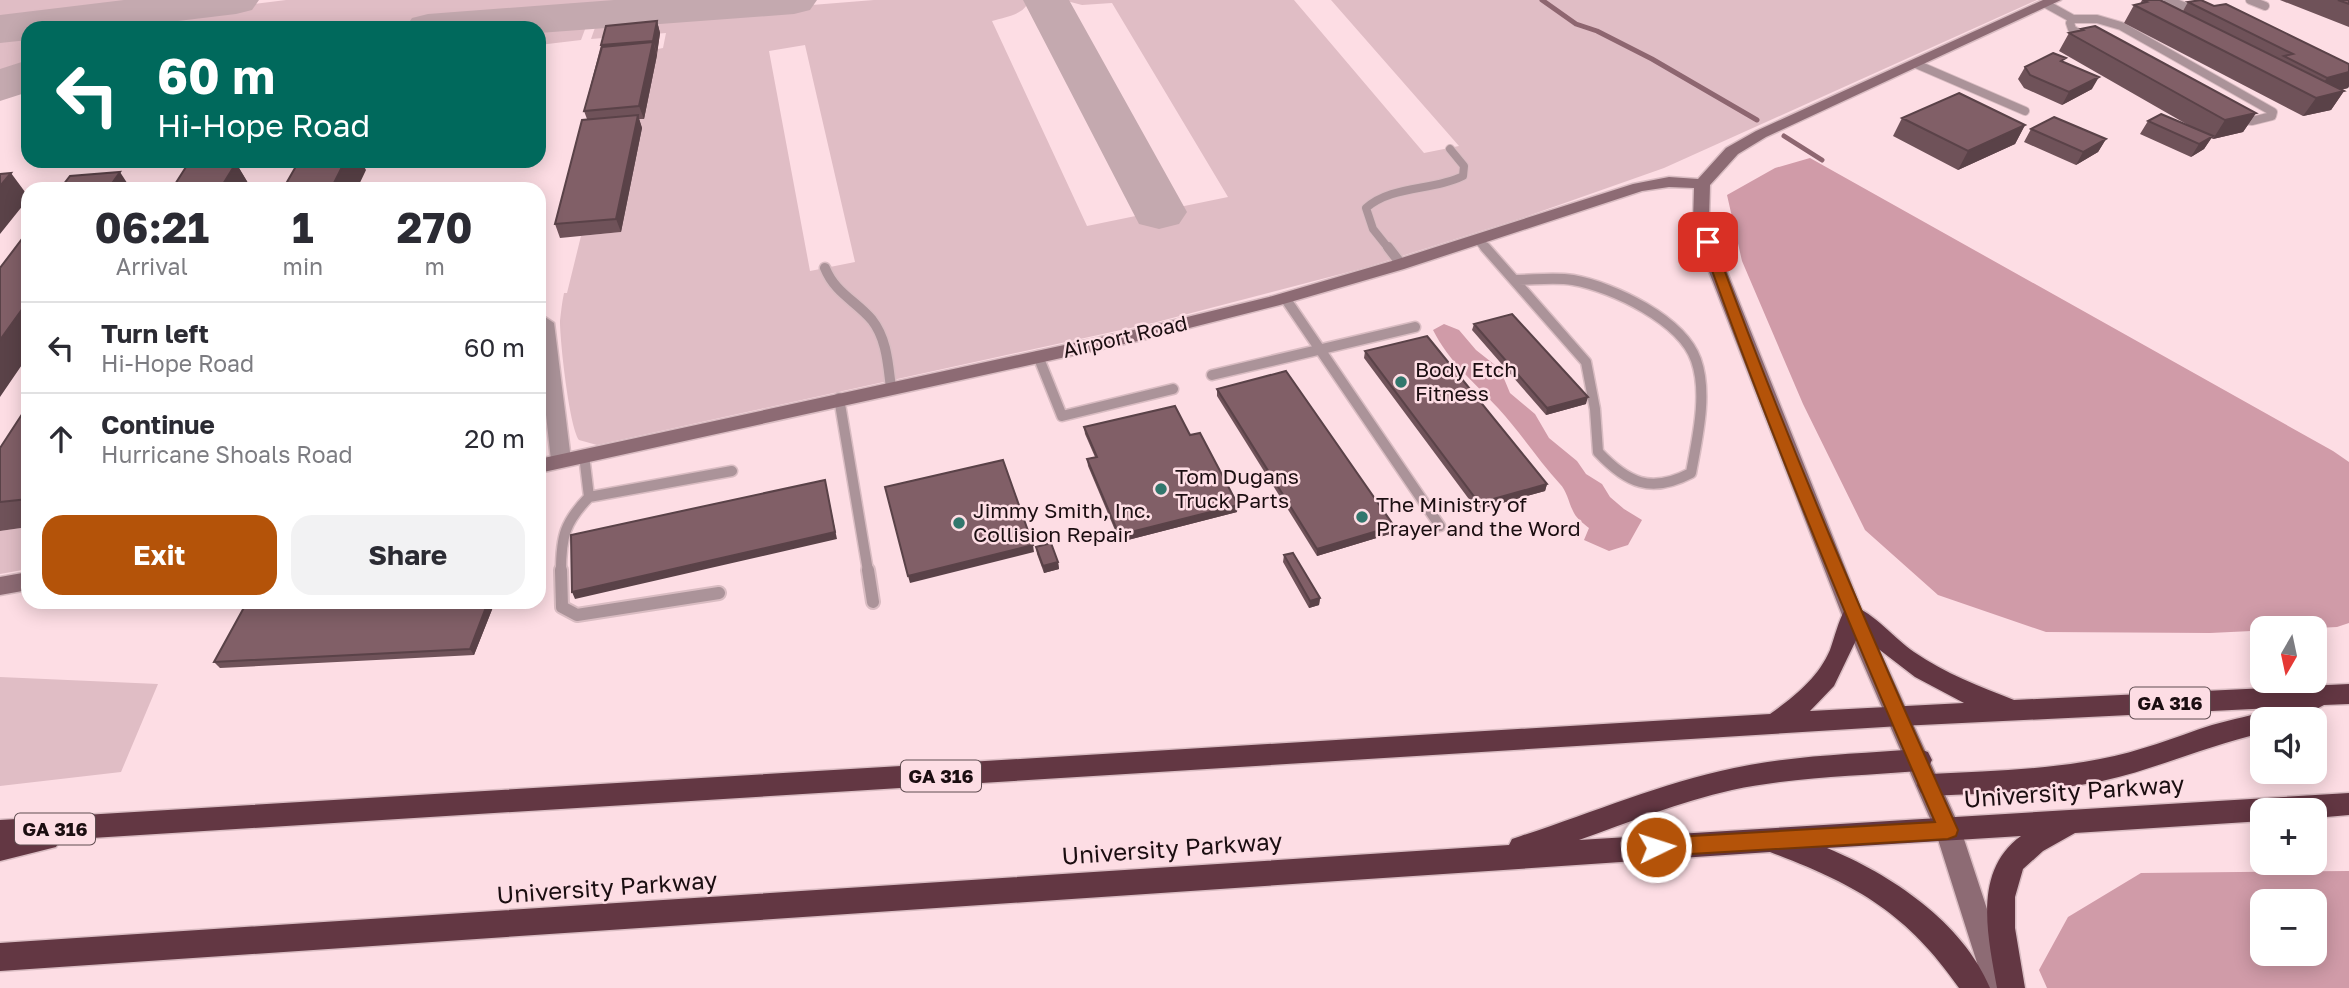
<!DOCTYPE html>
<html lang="en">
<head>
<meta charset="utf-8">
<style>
	body { margin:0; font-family:"Golos Text",sans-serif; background:#f2f2f3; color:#2b2b33; height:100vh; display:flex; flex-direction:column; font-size:26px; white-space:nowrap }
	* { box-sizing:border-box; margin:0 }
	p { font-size:23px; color:#7c7c81 }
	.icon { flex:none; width:38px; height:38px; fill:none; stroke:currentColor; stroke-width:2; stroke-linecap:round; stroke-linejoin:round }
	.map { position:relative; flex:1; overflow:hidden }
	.details { position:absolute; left:21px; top:182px; width:525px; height:427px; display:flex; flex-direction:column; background:#fff; border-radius:21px; box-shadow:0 4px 18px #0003 }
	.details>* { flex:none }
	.guide { position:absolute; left:21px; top:21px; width:525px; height:147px; border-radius:21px; box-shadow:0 4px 18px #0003; background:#00695c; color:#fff; overflow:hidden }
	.needle { width:46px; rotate:189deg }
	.tools { position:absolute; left:2250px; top:616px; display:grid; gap:14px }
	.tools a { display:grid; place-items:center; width:77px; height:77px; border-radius:14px; background:#fff; box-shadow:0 4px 18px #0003; font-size:35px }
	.pin { position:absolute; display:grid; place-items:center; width:60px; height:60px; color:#fff; margin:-30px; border-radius:14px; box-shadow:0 4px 10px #0006 }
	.me { position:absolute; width:77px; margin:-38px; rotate:86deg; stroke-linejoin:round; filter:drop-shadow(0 0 5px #0008) }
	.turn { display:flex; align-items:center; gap:24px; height:147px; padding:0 21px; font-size:32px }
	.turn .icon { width:91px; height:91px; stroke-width:2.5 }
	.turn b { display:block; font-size:49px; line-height:60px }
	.eta { display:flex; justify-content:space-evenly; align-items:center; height:119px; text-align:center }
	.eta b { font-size:42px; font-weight:700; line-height:49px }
	.button { display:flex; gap:14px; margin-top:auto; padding:14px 21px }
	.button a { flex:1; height:80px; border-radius:21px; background:#b45309; color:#fff; font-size:28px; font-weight:700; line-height:80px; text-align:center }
	.button a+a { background:#f2f2f3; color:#2b2b33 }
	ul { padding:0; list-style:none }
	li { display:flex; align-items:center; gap:21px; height:91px; padding:0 21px; border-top:2px solid #e1e1e2 }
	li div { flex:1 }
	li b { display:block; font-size:26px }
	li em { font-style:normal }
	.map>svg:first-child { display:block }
	.green { fill:#e0bdc5; fill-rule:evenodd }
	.forest { fill:#d09ba8; fill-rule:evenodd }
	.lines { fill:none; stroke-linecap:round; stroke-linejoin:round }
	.stream { stroke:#8e6670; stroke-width:5 }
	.taxiway { fill:#c4a9af; fill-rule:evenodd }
	.lane-far2-casing { stroke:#d9bcc2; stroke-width:10 }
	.lane-far1-casing { stroke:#d9bcc2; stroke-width:13 }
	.lane-casing { stroke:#d9bcc2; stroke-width:16 }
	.street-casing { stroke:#d9bcc2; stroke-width:3 }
	.secondary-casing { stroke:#d9bcc2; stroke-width:3 }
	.highway-casing { stroke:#d9bcc2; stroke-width:3 }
	.lane-far2 { stroke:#ab9399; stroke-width:8 }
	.lane-far1 { stroke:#ab9399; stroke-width:10 }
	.lane { stroke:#ab9399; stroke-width:12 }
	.street { fill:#ab9399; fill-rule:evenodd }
	.secondary { fill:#8d6b74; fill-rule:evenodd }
	.highway { fill:#633743; fill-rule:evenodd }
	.wall { fill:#6f5259 }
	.shaded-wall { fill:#5a4248 }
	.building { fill:#815f67; stroke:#5a4248; stroke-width:2 }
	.route { fill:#b45309; stroke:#753606; stroke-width:2 }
	.poi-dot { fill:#32776d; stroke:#fddde4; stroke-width:2.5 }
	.labels { text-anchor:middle; stroke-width:5; stroke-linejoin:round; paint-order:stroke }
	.shield { fill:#fddde4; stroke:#5f4c50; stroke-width:2 }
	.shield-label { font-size:19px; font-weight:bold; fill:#1b0e11 }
	.street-label { font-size:21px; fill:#1b0e11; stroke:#fddde4 }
	.poi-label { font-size:21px; fill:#1b0e11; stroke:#fddde4; text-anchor:start }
	.near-street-label { font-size:24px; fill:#1b0e11; stroke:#fddde4 }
</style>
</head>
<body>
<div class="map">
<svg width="2349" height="988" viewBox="0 0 2349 988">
	<rect width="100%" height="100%" fill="#fddde4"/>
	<path class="green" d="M0,0H193L0,23Z
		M286,0H723L558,12L552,25L587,24L581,40L539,45V28H526L531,15L354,28H100L130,20Z
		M874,0H1029C1025,15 1005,17 992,21L1087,226L1228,197L1112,3L1082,5L1063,0H1294L1424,153L1459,146L1331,0H2037L1664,168L1525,217L1364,268L1153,323L597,445L579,440C569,425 560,341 560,321C561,312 562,302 564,293H567L581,236L621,232L642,128L593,132L648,97L658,49L663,48L666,33L591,39L597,22ZM805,45L855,262L810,271L769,51Z
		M13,35L28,36V63L0,78V36Z
		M28,527V569L0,574V531Z
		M0,677L158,684L121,772L0,786Z"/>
	<path class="forest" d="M1810,158L2333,451L2349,462V623L2337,627L2210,633L2046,632L1938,595L1865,530L1803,404L1742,261L1727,195L1775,168Z
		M1444,324L1459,330L1476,350L1500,369L1510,393L1535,414L1549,438L1577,461L1586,474L1602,484L1610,497L1624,509L1642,520L1628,545L1609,551L1584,540L1589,528C1584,524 1577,519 1574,513C1569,504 1567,491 1560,484C1538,460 1520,432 1498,408C1474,382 1449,362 1433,330Z
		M2349,871V988H2047L2039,970L2068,917L2141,873ZM2263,901H2315V954H2263Z"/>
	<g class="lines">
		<path class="stream" d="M1542,0L1576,24L1597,31L1652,59L1757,120
			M1784,136L1822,160"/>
		<path class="taxiway" d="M124,0H259L252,10L236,14L120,28H28V40L0,43V15Z
			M614,0H817L810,10L794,14L539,33V28H405L412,18L428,14Z
			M1023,0H1069L1187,212L1179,224L1159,229L1139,224Z
			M28,60V92L0,101V69Z"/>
		<g class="lane-far2-casing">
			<path id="lane-far2" d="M2168,0L2199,12
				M2250,0L2265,6
				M2046,4L2073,19H2097L2121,26L2273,112L2272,116L2252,121L2237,119
				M2073,19L2070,23L2072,29L2087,39
				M1916,64L2025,111
				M1478,240L1486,249
				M1389,249L1373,229L1366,208C1392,185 1433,191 1463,176L1464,166L1450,149"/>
		</g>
		<g class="lane-far1-casing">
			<path id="lane-far1" d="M1388,247L1401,264
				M1485,247L1586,362L1595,409L1598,452C1627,483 1651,494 1691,473C1697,439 1708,394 1696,360C1682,320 1613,287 1573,280C1554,277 1534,280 1514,280
				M825,268C835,293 856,301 872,320C887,339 888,365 891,388
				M1285,298L1440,526
				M1038,356L1062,416L1173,389
				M1212,375L1415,327
				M839,398L868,571
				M589,497L732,471
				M561,571C561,536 565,522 589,497L584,455"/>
		</g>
		<g class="lane-casing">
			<path id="lane" d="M561,570L562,607L577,615L719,593
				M868,570L873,602"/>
		</g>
		<g class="street-casing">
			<path id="street" d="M545,317L554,323L571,460L568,465L561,467L554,465L551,460L539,352V319Z"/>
		</g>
		<g class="secondary-casing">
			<path id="secondary" d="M2043,0H2061L1766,137L1738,154L1710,185L1709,221L1724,264L1864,615L1961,830L2013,988H1985L1935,830L1842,615L1706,264L1693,221L1694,188L1669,187L1642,191L1404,269L1280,305L1138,341L539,473V459L1138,329L1269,297L1392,261L1633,184L1669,177L1698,179L1726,148L1756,131Z
				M28,572V590L0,595V577Z"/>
		</g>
		<g class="highway-casing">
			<path id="highway" d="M1853,606C1873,612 1896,640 1914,652C1946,674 1979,686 2014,700L2349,684V704L2324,705L2297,719H2263V733C2208,745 2157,769 2102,781C2046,793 1987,793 1930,796L1921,793L1917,785L1921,777L1930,774C1987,771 2044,770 2100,759C2139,752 2175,737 2212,725C2232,719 2254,716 2273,708L1900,726L60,840L56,847L0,861V820L1770,714C1794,697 1818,678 1830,650C1835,636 1838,622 1845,609ZM1859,634L1915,677L1964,703L1810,711L1834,686Z
				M1919,749L1928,752L1932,760L1928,768L1919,771C1857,776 1793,777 1732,790C1680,802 1629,822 1579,840L2349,793V815L2315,818V810H2263V821L2075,833L2043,851L2023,869L2015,897V928L2025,988H1997C1988,937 1972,871 2021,836L1827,848C1890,874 1963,922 1990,988H1959C1906,912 1855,884 1770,852L0,971V943L1509,845L1512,839L1521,836C1592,813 1661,783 1734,768C1795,755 1857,754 1919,749Z"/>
		</g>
		<use href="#lane-far2" class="lane-far2"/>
		<use href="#lane-far1" class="lane-far1"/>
		<use href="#lane" class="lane"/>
		<use href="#street" class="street"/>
		<use href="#secondary" class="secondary"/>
		<use href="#highway" class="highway"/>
	</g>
	<path class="wall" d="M2142,0H2160L2183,11L2188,2L2214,6L2349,64V86L2348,88L2341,90L2344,91L2331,110L2303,116L2124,23L2134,5L2140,4Z
		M2280,0H2349V27Z
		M657,21L660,33L657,55L644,119H639L642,128L621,232L560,238L555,224L587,119L584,111L601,45Z
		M2081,29L2256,113L2243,132L2213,139L2211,138L2204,149L2191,157L2140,134L2148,121L2195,129L2059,51L2069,33L2079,31Z
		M2064,62L2092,89L2062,105L2024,88L2018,79L2025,67Z
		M1902,118L2025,125L2015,144L1958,170L1893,136Z
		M2031,129L2106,139L2098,152L2076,165L2024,142Z
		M196,161H230L228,164L236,163L251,188L199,166Z
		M1474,324L1586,404L1546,415L1472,330Z
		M1365,351L1547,484L1545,491L1477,510L1364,358Z
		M1217,389L1393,533L1317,556L1217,396Z
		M28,405V527L0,531V448Z
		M1084,427L1190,435L1237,512L1120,542L1088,466L1087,459L1095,457L1085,434Z
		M1036,547L1058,562L1059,569L1044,573L1037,554Z
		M1284,555L1320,598L1319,605L1309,608L1283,562Z
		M247,602H495L474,655L220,668L214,662Z"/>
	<path class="shaded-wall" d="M657,21L660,33L657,53L653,41Z
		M653,42L657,55L644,119L639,106Z
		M2349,72V86L2348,88L2314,96L2327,78Z
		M2099,77L2092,89L2062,105L2069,92Z
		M2344,91L2331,110L2303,116L2316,98Z
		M2256,113L2243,132L2213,139L2225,120Z
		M638,115L642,128L621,232L616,219Z
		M2025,125L2015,144L1958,170L1968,151Z
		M2213,136L2204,149L2191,157L2199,144Z
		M2106,139L2098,152L2076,165L2083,152Z
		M218,161H230L224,171Z
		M345,161H361L366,170L357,189H331Z
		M236,163L251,188L250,189H220Z
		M120,172L131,189H108Z
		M11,173L28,196V199L0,234V186Z
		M28,301V356L0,397V340Z
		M1588,397L1586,404L1546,415L1547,408Z
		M825,480L837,539L575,599L572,592Z
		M1547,484L1545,491L1477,510L1479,503Z
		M1238,505L1237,512L1120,542L1119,535Z
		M1394,526L1393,533L1317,556V549Z
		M1033,545L1034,552L910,583L908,576Z
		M1058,562L1059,569L1044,573L1043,566Z
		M1320,598L1319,605L1309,608L1310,601Z
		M488,602H495L474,655L470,649Z"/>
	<path class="building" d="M2143,0H2160L2344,91L2316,98L2134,5L2147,2Z
		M2201,0L2214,6L2226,4L2349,64V72L2327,78L2284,56L2293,54L2188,2Z
		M2338,0H2349V4Z
		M657,21L653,41L601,45L606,26Z
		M2095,26L2256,113L2225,120L2069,33L2083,30L2081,29Z
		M653,42L639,106L584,111L602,47Z
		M2053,53L2066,58L2061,61L2099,77L2069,92L2030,75L2025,67Z
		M1959,93L2025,125L1968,151L1902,118Z
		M2161,114L2213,136L2199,144L2148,121Z
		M638,115L616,219L555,224L582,120Z
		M2054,117L2106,139L2083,152L2031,129Z
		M299,161H345L331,189H283Z
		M236,163L220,189H172L186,167Z
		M120,172L108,189H60L70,176Z
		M11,173L0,186V174Z
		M28,231V301L0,340V268Z
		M1512,314L1588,397L1547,408L1474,324Z
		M1427,336L1547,484L1479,503L1365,351Z
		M1286,371L1394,526L1317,549L1217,389Z
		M28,405V499L0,502V448Z
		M1175,406L1190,435L1200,433L1238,505L1119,535L1087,459L1097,457L1084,427Z
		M1003,460L1033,545L908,576L885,487Z
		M825,480L835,532L572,592L571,535Z
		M1051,543L1058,562L1043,566L1036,547Z
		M1293,553L1320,598L1310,601L1284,555Z
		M247,602H488L470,649L214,662Z"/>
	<path class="route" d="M1708,239L1714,242C1787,442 1871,636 1958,830L1956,836L1948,839L1656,856L1648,853L1645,847L1648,840L1656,838L1935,822C1851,631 1771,439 1702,242Z"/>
	<g class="poi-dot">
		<circle cx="1401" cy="382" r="7"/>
		<circle cx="1161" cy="489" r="7"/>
		<circle cx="1362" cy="517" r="7"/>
		<circle cx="959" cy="523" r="7"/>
	</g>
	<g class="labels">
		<g class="shield">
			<rect x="2130" y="687.5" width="80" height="31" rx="5"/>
			<rect x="901" y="760.5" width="80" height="31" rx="5"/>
			<rect x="15" y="813.5" width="80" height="31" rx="5"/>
		</g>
		<g class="shield-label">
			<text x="2170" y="710">GA 316</text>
			<text x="941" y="783">GA 316</text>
			<text x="55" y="836">GA 316</text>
		</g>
		<g class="street-label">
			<text transform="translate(1125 337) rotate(-13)" y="7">Airport Road</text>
		</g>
		<g class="poi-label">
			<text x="1415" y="377">Body Etch<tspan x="1415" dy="24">Fitness</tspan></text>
			<text x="1175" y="484">Tom Dugans<tspan x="1175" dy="24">Truck Parts</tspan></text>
			<text x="1376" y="512">The Ministry of<tspan x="1376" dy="24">Prayer and the Word</tspan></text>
			<text x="973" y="518">Jimmy Smith, Inc.<tspan x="973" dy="24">Collision Repair</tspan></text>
		</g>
		<g class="near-street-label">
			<text transform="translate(2074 792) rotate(-4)" y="8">University Parkway</text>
			<text transform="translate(1172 849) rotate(-4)" y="8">University Parkway</text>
			<text transform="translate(607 888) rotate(-4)" y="8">University Parkway</text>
		</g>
	</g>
</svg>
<div class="tools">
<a><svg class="needle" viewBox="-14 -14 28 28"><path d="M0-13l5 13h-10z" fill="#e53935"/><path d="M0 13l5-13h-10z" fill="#7c7c81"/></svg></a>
<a><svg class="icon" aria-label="sound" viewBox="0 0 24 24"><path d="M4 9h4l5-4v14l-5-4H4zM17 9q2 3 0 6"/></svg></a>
<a>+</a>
<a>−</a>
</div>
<div class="pin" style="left:1708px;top:242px;background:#d93025"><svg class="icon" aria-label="arrive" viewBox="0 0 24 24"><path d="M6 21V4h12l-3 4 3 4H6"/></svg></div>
<svg class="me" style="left:1656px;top:847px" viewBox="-20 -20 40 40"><circle r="17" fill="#b45309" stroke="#fff" stroke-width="3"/><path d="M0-11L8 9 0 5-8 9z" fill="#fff"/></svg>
<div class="guide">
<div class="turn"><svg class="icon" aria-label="left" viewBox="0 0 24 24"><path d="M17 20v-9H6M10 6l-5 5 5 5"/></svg><div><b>60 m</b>Hi-Hope Road</div></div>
</div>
<section class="details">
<div class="eta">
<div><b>06:21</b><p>Arrival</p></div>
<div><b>1</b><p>min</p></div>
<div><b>270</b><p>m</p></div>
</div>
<ul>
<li><svg class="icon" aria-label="left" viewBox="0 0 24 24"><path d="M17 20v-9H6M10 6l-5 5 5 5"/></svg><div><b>Turn left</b><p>Hi-Hope Road</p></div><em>60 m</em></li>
<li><svg class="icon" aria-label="ahead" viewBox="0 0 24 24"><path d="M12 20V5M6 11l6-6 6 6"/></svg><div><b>Continue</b><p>Hurricane Shoals Road</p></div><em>20 m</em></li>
</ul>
<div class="button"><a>Exit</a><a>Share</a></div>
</section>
</div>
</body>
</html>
